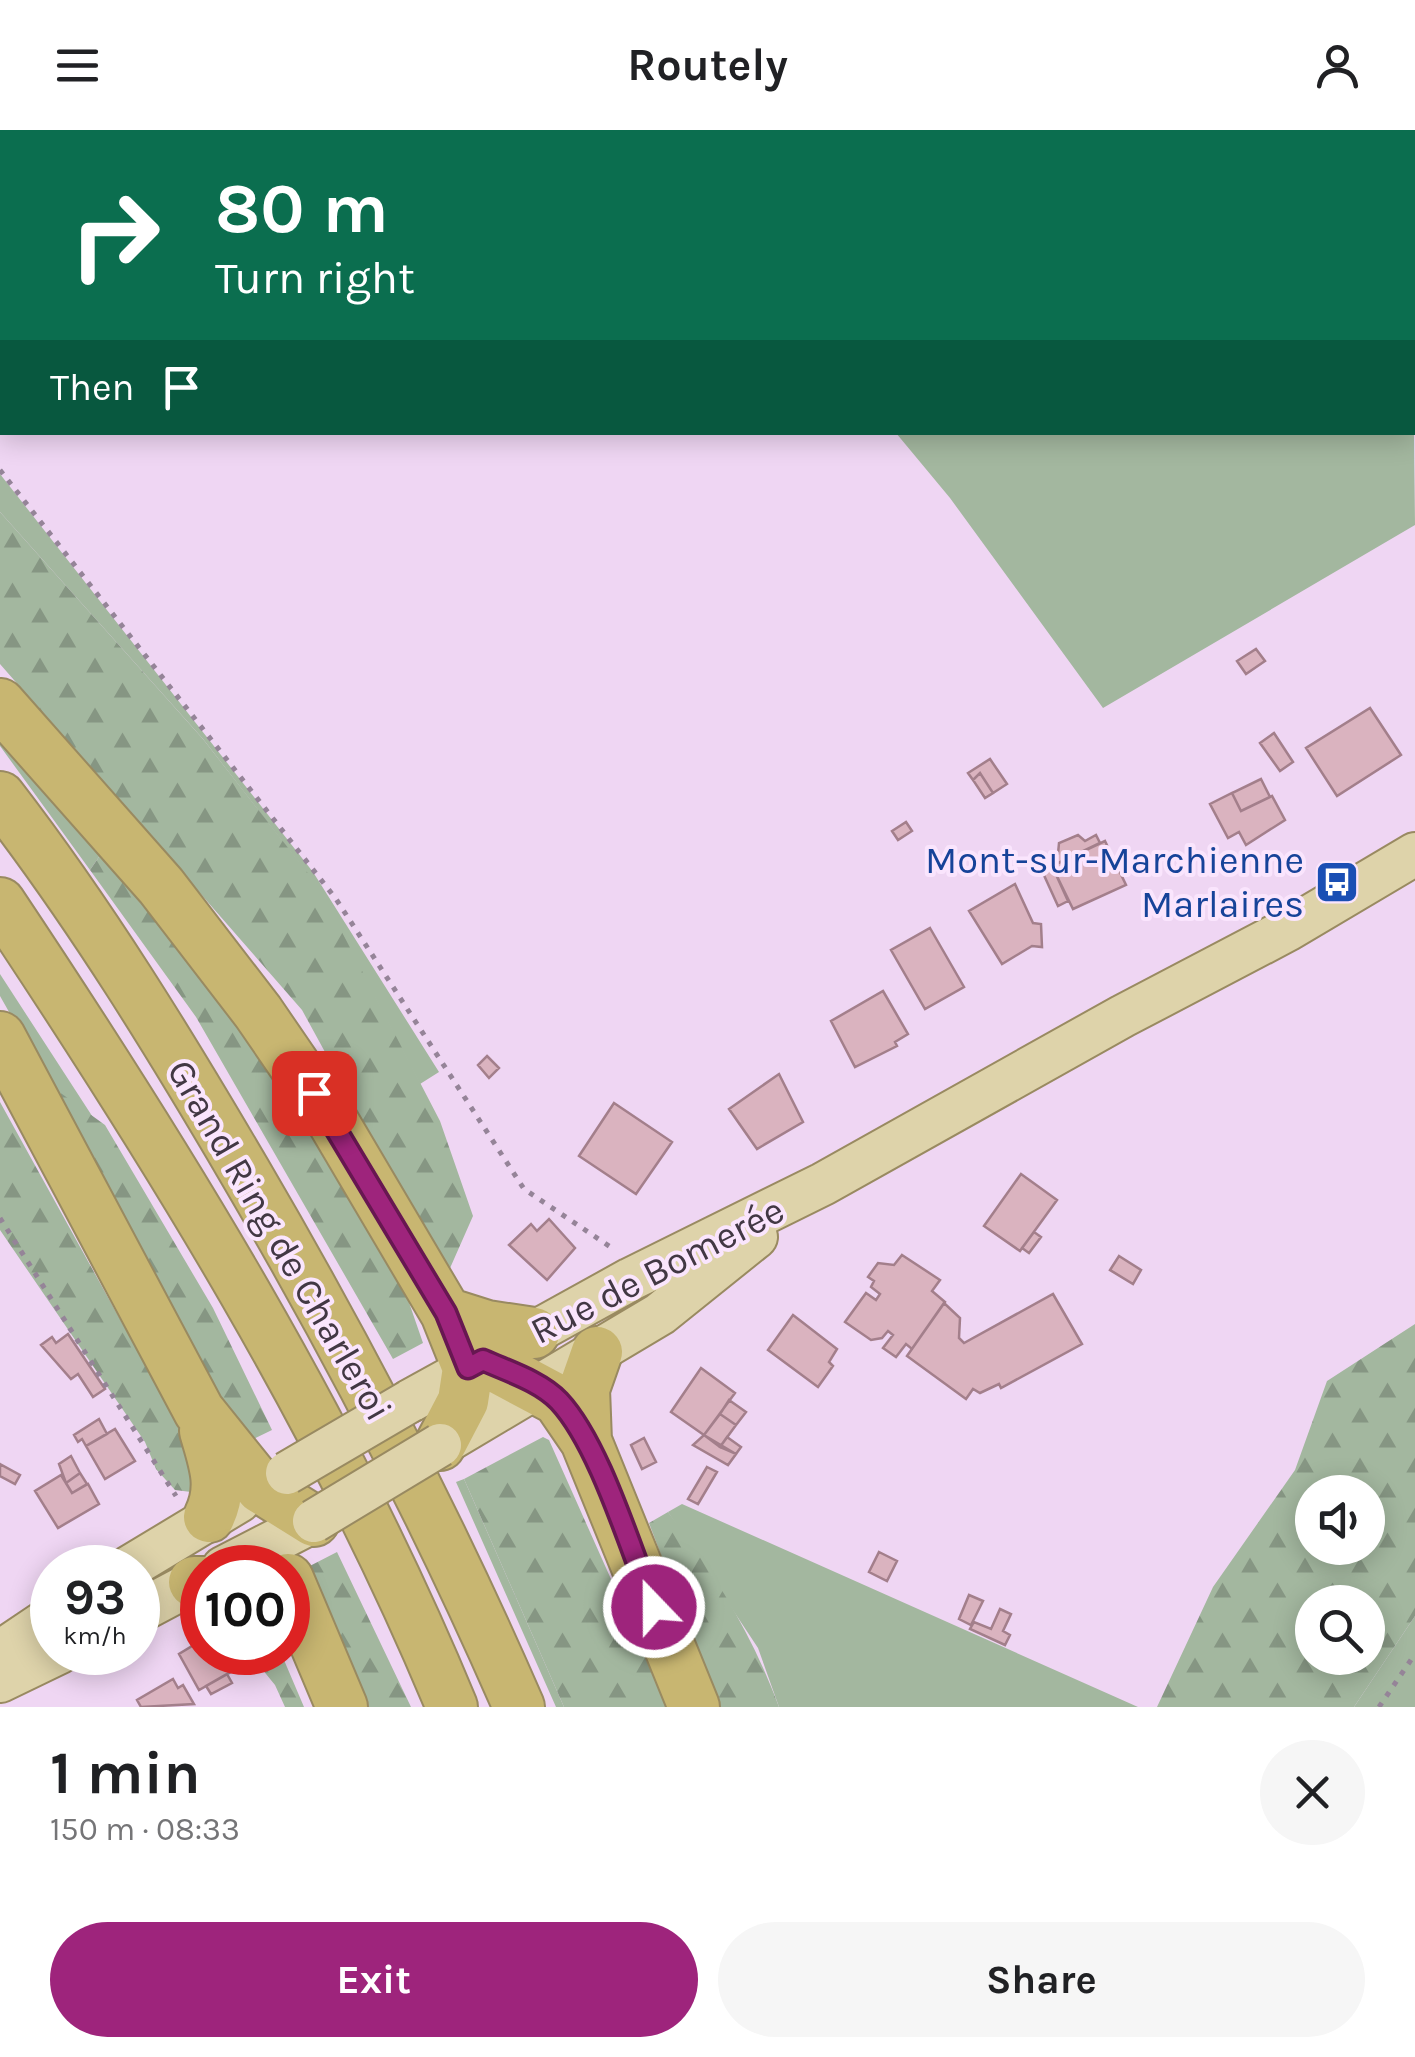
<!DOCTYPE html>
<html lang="en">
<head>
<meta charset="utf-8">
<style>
	body { margin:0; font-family:Karla,sans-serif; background:#f6f6f6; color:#202124; height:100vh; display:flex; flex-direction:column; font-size:38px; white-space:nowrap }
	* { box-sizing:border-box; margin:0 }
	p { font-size:32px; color:#757577 }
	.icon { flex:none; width:55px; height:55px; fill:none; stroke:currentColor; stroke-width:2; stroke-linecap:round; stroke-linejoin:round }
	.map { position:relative; height:1577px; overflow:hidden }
	.side { display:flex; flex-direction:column; background:#fff; flex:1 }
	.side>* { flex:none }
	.guide { position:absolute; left:0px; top:0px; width:1415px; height:305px; box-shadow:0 5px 25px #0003; background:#0b6e4f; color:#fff; overflow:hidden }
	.tools { position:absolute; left:1295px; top:1345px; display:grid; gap:20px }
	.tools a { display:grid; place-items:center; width:90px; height:90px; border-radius:50%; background:#fff; box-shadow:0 5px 25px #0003; font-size:50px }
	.speed { position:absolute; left:30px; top:1415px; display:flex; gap:20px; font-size:50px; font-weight:700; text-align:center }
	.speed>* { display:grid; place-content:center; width:130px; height:130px; border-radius:50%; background:#fff; box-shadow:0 5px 25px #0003; line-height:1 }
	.speed small { font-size:25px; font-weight:400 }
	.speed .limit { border:15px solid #d22; background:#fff; color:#111 }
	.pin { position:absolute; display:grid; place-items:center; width:85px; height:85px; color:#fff; margin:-42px; border-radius:20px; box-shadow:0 5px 15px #0006 }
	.me { position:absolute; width:110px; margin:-55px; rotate:338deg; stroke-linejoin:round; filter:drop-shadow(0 0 8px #0008) }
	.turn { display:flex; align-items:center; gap:35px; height:210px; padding:0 50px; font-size:45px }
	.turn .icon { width:130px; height:130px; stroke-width:2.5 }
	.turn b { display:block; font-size:70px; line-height:85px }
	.then { display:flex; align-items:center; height:95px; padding:0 50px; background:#0003; gap:20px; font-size:38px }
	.round { display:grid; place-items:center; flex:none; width:105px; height:105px; border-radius:52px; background:#f6f6f6 }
	.head { display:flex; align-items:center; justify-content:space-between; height:170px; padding:0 50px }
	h1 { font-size:60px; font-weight:700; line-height:75px }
	.cta { display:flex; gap:20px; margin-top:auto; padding:20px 50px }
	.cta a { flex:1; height:115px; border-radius:60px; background:#9e247c; color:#fff; font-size:40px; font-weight:700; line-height:115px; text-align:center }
	.cta a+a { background:#f6f6f6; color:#202124 }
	header { display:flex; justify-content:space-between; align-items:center; height:130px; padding:0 50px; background:#fff; font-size:45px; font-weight:700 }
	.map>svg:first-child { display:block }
	.green { fill:#a3b79f }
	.forest { fill:url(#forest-firs); fill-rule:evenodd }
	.building { fill:#dab3bf; stroke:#a37f8b; stroke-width:2.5 }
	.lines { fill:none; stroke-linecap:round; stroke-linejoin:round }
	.primary-casing { stroke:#998a61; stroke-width:46 }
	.motorway-casing { stroke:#998a61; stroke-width:54 }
	.path { stroke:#958498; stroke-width:5; stroke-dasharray:5 8; stroke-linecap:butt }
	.primary { stroke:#ded3aa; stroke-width:42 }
	.motorway { stroke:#c8b671; stroke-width:50 }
	.primary-bridge-casing { stroke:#998a61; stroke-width:46; stroke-linecap:butt }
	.primary-bridge { stroke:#ded3aa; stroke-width:42 }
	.route-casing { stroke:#671751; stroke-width:25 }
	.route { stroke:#9e247c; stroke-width:18 }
	.labels { text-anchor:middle; stroke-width:8; stroke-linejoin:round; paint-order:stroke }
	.transit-label { font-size:38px; fill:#164399; stroke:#fae5fd; text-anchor:end }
	.street-label { font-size:38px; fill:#423844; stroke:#fae5fd }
</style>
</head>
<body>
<header><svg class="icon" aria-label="menu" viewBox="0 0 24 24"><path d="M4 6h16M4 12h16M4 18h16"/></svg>Routely<svg class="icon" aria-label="person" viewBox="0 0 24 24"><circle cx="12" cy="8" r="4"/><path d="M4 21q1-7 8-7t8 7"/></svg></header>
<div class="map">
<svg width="1415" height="1577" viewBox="0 0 1415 1577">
	<defs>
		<pattern id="forest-firs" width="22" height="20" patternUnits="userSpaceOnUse" patternTransform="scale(2.5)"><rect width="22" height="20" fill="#a3b79f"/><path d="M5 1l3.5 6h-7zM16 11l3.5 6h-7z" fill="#869683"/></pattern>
	</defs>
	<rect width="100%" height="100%" fill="#efd6f3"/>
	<path class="green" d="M443,0H1415V93L1412,2Z
		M1413,226L1415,395L1103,578L950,368L896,303L1412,302Z
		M0,344L313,742L439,942L420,954L317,756L203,609L0,382Z
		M0,602L101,724L90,740L0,616Z
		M0,844L96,992L51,956L0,866Z
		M464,1349L564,1577H556L456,1352Z
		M682,1374L1138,1577H779L758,1518L668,1382Z
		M1415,1486V1577H1354Z"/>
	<path class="forest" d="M0,382L203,609L318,756L440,991L473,1086L447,1145L302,880L0,534Z
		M101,724L223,867L299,980L404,1158L423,1213L393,1229L196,887L90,740Z
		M51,956L105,995L213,1178L272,1300L241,1315Z
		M0,972L199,1332L191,1362L175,1360L156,1339L145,1312L0,1100Z
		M1415,1194V1486L1354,1577H1157L1213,1457L1295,1340L1327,1251ZM1368,1362V1418H1312V1362ZM1368,1472V1528H1312V1472Z
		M543,1307L549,1310L668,1577H564L464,1349Z
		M668,1382C715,1444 752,1504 779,1577H718L649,1393Z
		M337,1422L411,1577H358L300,1441Z
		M249,1523H281L304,1577H285L275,1555Z"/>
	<path class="building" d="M1256,519L1265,531L1246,544L1237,531Z
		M1370,578L1401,625L1337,666L1306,618Z
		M1274,603L1293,632L1280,641L1260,613Z
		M990,629L1007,654L993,663L980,643L973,650L968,643Z
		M980,643L993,663L985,668L973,650Z
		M1261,649L1270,667L1241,681L1232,663Z
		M1232,663L1241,681L1272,666L1285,690L1246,715L1239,702L1228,708L1210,674Z
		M906,692L912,701L898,710L892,701Z
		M1078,705L1085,711L1096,705L1100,713L1052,736L1047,729L1058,724L1059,713Z
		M1105,711L1126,755L1073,779L1052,736Z
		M1053,738L1068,771L1058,776L1043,743Z
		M1015,754L1033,793L1041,794L1042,817L1032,816L1002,834L969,781Z
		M930,798L964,857L925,879L891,820Z
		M883,861L908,904L895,912L897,916L855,937L831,891Z
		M487,926L499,938L489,948L478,935Z
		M779,944L803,992L757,1019L729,979Z
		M614,973L672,1012L636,1064L579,1026Z
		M1021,1044L1057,1070L1020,1121L984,1096Z
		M549,1089L575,1118L547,1150L509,1115L531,1094L537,1101Z
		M1034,1102L1041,1107L1029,1123L1022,1118Z
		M902,1125L940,1150L932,1161L945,1172L912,1219L906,1214L896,1227L883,1218L893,1205L888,1201L882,1208L871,1210L845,1192L866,1163L876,1170L880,1164L871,1157L874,1151L868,1147L878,1133L894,1135Z
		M1119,1126L1141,1140L1133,1154L1110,1140Z
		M1053,1164L1082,1214L1001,1258L999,1254L980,1263L973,1259L966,1269L907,1226L944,1173L960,1188L959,1208L964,1213Z
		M793,1185L837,1219L829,1232L833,1236L818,1257L768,1220Z
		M68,1204L105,1259L93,1267L78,1244L71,1249L41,1215L52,1207L56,1213Z
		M701,1238L735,1263L704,1305L671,1282Z
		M729,1270L746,1282L736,1295L720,1284Z
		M720,1284L736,1295L720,1317L704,1305Z
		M99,1289L107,1304L86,1316L82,1309L78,1312L74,1305Z
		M115,1299L135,1331L105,1349L86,1316Z
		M704,1305L736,1324L728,1335L693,1315Z
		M727,1307L741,1317L736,1324L720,1317Z
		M644,1308L656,1332L642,1339L631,1315Z
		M71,1326L80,1343L66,1353L59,1334Z
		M0,1334L20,1345L15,1354L0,1346Z
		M707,1337L717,1342L698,1374L688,1369Z
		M80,1343L87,1354L72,1363L66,1353Z
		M61,1345L72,1363L88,1354L99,1374L58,1398L35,1361Z
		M879,1422L897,1431L887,1451L869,1442Z
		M969,1465L983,1471L971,1495L959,1489Z
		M1000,1479L1011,1484L1003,1501L1010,1505L1005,1515L970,1499L974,1492L991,1499Z
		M202,1510V1522H229L238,1538L199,1560L179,1524Z
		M227,1544L232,1553L211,1564L206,1556Z
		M173,1549L178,1558L183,1555L194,1574L141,1577L137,1570Z"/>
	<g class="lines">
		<g class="primary-casing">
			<path id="primary" d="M410,1271L631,1149L823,1054L1123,886L1287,800L1415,724
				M440,1315L660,1184L756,1107
				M128,1438L239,1371
				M223,1438L314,1391
				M138,1482L202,1448
				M0,1522L52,1487
				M0,1551L60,1522"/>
		</g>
		<g class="motorway-casing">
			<path id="motorway" d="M0,574L161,756L258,882L332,990L446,1183L468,1238L463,1271L440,1315
				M0,667C91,785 170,914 245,1042C347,1216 439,1393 519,1577
				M0,773C170,1028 334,1292 452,1577
				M0,907L199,1281L261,1358L314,1391
				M446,1183L487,1196L534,1203
				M483,1230L558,1270L586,1311L694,1577
				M205,1301C214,1332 224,1357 209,1387
				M586,1311L584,1259L597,1222
				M288,1449L342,1577
				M194,1452H202"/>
		</g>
		<path class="path" d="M0,340L336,769L524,1059L615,1120
			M0,1088L176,1366
			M1379,1577L1415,1524"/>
		<use href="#primary" class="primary"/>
		<use href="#motorway" class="motorway"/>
		<g class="primary-bridge-casing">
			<path id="primary-bridge" d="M287,1343L410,1271
				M314,1391L440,1315"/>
		</g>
		<use href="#primary-bridge" class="primary-bridge"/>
	</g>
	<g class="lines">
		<g class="route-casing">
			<path id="route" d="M314,963L446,1183L468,1238L483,1230C507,1241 540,1251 559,1271C600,1315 630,1419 654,1477"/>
		</g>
		<use href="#route" class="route"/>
	</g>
	<defs>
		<g id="bus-square" transform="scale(2.25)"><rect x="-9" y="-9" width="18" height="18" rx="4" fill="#1a4fb4" stroke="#fae5fd"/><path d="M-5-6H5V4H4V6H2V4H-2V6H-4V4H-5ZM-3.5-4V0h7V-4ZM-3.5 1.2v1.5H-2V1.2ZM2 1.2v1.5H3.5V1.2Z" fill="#fff"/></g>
	</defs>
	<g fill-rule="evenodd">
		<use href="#bus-square" x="1337" y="752"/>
	</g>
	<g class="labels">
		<g class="transit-label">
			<text x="1304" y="743">Mont-sur-Marchienne<tspan x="1304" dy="44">Marlaires</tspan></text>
		</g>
		<g class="street-label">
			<text transform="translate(280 1110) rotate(60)" y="13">Grand Ring de Charleroi</text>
			<text transform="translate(657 1140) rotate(-27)" y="13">Rue de Bomerée</text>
		</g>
	</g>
</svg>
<div class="tools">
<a><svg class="icon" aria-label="sound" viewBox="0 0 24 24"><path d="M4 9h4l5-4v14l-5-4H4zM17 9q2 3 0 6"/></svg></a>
<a><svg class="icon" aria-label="search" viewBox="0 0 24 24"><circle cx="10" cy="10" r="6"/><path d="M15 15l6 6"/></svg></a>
</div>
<div class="speed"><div>93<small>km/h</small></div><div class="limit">100</div></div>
<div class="pin" style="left:314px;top:963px;background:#d93025"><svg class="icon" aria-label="arrive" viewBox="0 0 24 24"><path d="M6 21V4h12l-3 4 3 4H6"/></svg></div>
<svg class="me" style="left:654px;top:1477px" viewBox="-20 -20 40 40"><circle r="17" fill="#9e247c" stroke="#fff" stroke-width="3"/><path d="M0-11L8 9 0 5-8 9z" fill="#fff"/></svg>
<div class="guide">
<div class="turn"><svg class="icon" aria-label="right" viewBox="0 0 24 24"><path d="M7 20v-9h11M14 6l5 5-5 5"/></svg><div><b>80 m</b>Turn right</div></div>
<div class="then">Then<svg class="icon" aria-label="arrive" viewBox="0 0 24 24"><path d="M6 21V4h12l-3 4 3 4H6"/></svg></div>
</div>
</div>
<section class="side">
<div class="head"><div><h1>1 min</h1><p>150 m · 08:33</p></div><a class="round"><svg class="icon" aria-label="close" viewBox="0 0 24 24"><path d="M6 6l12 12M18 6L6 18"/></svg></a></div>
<div class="cta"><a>Exit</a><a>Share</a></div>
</section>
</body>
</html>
